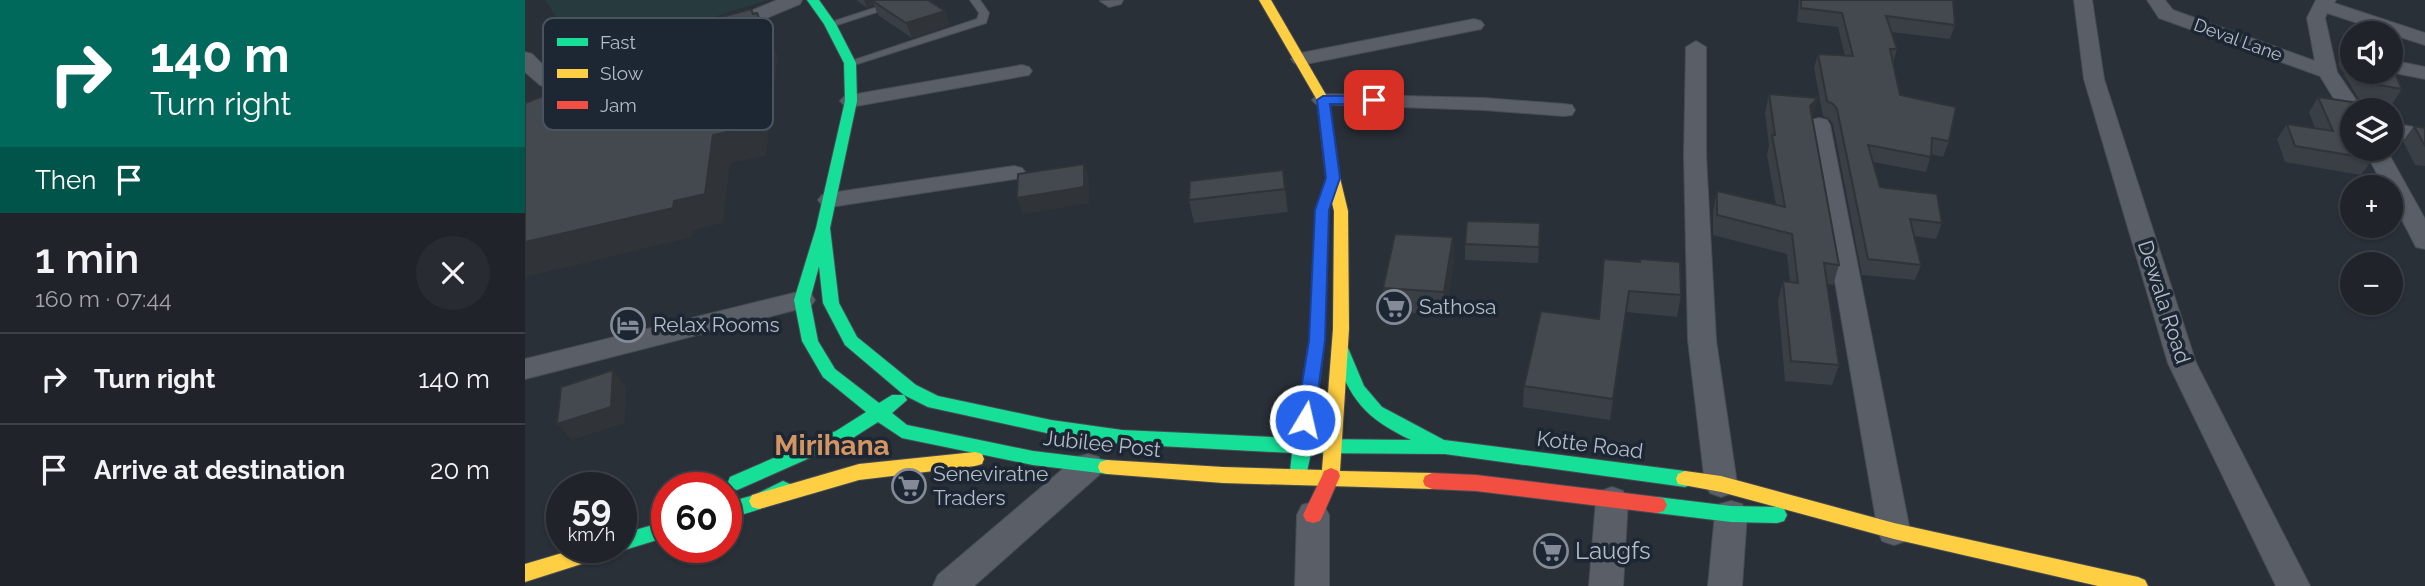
<!DOCTYPE html>
<html lang="en">
<head>
<meta charset="utf-8">
<style>
	body { margin:0; font-family:Raleway,sans-serif; background:#282c32; color:#f1f3f6; height:100vh; display:flex; flex-direction:column; font-size:26px; white-space:nowrap }
	* { box-sizing:border-box; margin:0 }
	p { font-size:23px; color:#a2a4a8 }
	.icon { flex:none; width:38px; height:38px; fill:none; stroke:currentColor; stroke-width:2; stroke-linecap:round; stroke-linejoin:round }
	.map { position:relative; flex:1; overflow:hidden }
	.sheet { display:flex; flex-direction:column; background:#20242a; width:525px }
	.sheet>* { flex:none }
	.top-card { background:#00695c; color:#fff; overflow:hidden }
	.tools { position:absolute; left:1815px; top:21px; display:grid; gap:14px }
	.tools a { display:grid; place-items:center; width:63px; height:63px; border-radius:50%; background:#20242a; box-shadow:0 2px 5px #0004,0 0 0 2px #3d4147; font-size:35px }
	.speed { position:absolute; left:21px; top:472px; display:flex; gap:14px; font-size:35px; font-weight:700; text-align:center }
	.speed>* { display:grid; place-content:center; width:91px; height:91px; border-radius:50%; background:#20242a; box-shadow:0 2px 5px #0004,0 0 0 2px #3d4147; line-height:1 }
	.speed small { font-size:18px; font-weight:400 }
	.speed .limit { border:10px solid #d22; background:#fff; color:#111 }
	.pin { position:absolute; display:grid; place-items:center; width:60px; height:60px; color:#fff; margin:-30px; border-radius:14px; box-shadow:0 4px 10px #0006 }
	.me { position:absolute; width:77px; margin:-38px; rotate:9deg; stroke-linejoin:round; filter:drop-shadow(0 0 5px #0008) }
	.turn { display:flex; align-items:center; gap:24px; height:147px; padding:0 35px; font-size:32px }
	.turn .icon { width:91px; height:91px; stroke-width:2.5 }
	.turn b { display:block; font-size:49px; line-height:60px }
	.then { display:flex; align-items:center; height:66px; padding:0 35px; background:#0003; gap:14px; font-size:26px }
	.round { display:grid; place-items:center; flex:none; width:74px; height:74px; border-radius:37px; background:#282c32 }
	.headline { display:flex; align-items:center; justify-content:space-between; height:119px; padding:0 35px }
	h1 { font-size:42px; font-weight:600; line-height:52px }
	ul { padding:0; list-style:none }
	li { display:flex; align-items:center; gap:21px; height:91px; padding:0 35px; border-top:2px solid #3d4147 }
	li div { flex:1 }
	li b { display:block; font-size:26px }
	li em { font-style:normal }
	main { display:flex; flex:1; min-height:0 }
	.map>svg:first-child { display:block }
	.green { fill:#273a3e }
	.lines { fill:none; stroke-linecap:round; stroke-linejoin:round }
	.lane-casing { stroke:#484c53; stroke-width:2 }
	.street-casing { stroke:#484c53; stroke-width:2 }
	.fast-casing { stroke:#484c53; stroke-width:2 }
	.slow-casing { stroke:#484c53; stroke-width:2 }
	.jam-casing { stroke:#484c53; stroke-width:2 }
	.lane { fill:#5a5e66; fill-rule:evenodd }
	.street { fill:#5a5e66; fill-rule:evenodd }
	.fast { fill:#16e098; fill-rule:evenodd }
	.slow { fill:#ffcf43; fill-rule:evenodd }
	.jam { fill:#f24e42; fill-rule:evenodd }
	.wall { fill:#3a3f45 }
	.shaded-wall { fill:#303338 }
	.building { fill:#444950; stroke:#303338; stroke-width:2 }
	.route { fill:#2563eb; stroke:#184099; stroke-width:2 }
	.labels { text-anchor:middle; stroke-width:7; stroke-linejoin:round; paint-order:stroke }
	.far-street-label { font-size:18px; fill:#b4bcc9; stroke:#1d2633 }
	.street-label { font-size:21px; fill:#b4bcc9; stroke:#1d2633 }
	.poi-label { font-size:21px; fill:#b4bcc9; stroke:#1d2633; text-anchor:start }
	.near-poi-label { font-size:24px; fill:#b4bcc9; stroke:#1d2633; text-anchor:start }
	.district-label { font-size:28px; font-weight:bold; fill:#d59563; stroke:#1d2633 }
	.key { fill:#1d2633; stroke:#4a5360; stroke-width:2 }
	.key-label { font-size:19px; fill:#b4bcc9 }
</style>
</head>
<body>
<main>
<section class="sheet">
<div class="top-card">
<div class="turn"><svg class="icon" aria-label="right" viewBox="0 0 24 24"><path d="M7 20v-9h11M14 6l5 5-5 5"/></svg><div><b>140 m</b>Turn right</div></div>
<div class="then">Then<svg class="icon" aria-label="arrive" viewBox="0 0 24 24"><path d="M6 21V4h12l-3 4 3 4H6"/></svg></div>
</div>
<div class="headline"><div><h1>1 min</h1><p>160 m · 07:44</p></div><a class="round"><svg class="icon" aria-label="close" viewBox="0 0 24 24"><path d="M6 6l12 12M18 6L6 18"/></svg></a></div>
<ul>
<li><svg class="icon" aria-label="right" viewBox="0 0 24 24"><path d="M7 20v-9h11M14 6l5 5-5 5"/></svg><div><b>Turn right</b></div><em>140 m</em></li>
<li><svg class="icon" aria-label="arrive" viewBox="0 0 24 24"><path d="M6 21V4h12l-3 4 3 4H6"/></svg><div><b>Arrive at destination</b></div><em>20 m</em></li>
</ul>
</section>
<div class="map">
<svg width="1900" height="586" viewBox="0 0 1900 586">
	<rect width="100%" height="100%" fill="#2a3038"/>
	<path class="green" d="M20,0H243L58,58Z"/>
	<g class="lines">
		<g class="lane-casing">
			<path id="lane" d="M374,0H389L309,26L300,24Z
				M445,0H455L464,13L461,23L329,65H321L320,63L452,19L454,13Z"/>
		</g>
		<g class="street-casing">
			<path id="street" d="M252,0H277L275,4L77,87L30,89L15,85L0,72V52L7,54L29,76L66,77Z
				M598,0L596,4L584,7L575,1Z
				M1549,0H1567L1579,79L1671,363L1785,586H1751L1643,363L1559,79Z
				M1622,0H1640L1648,10L1790,61L1782,18L1791,0H1811L1809,3L1900,33V45L1802,13L1800,18L1812,72L1838,110H1827V116L1819,115L1795,76L1634,18Z
				M949,19L956,21L959,25L956,29L776,65L769,63L766,59L769,55L776,53Z
				M1171,41L1181,47V156L1191,340L1212,484L1207,493L1196,497L1185,493L1180,484L1163,340L1159,156L1161,47Z
				M1866,60L1900,67V79L1865,72Z
				M497,65L504,67L507,71L504,75L326,107L319,105L315,101L319,97L326,95Z
				M798,94L959,98L1039,104L1047,105L1050,110L1047,115L1039,116L959,110L791,104L787,100L791,96Z
				M1294,118L1302,120L1305,125L1385,531L1381,541L1369,545L1357,541L1353,531L1283,125L1286,120Z
				M1866,123L1900,129V143L1866,136Z
				M1839,149H1861L1900,219V249L1891,247L1888,241L1866,199V187H1859Z
				M489,166L497,168L501,173L497,178L305,207L297,205L293,200L297,195L305,193Z
				M277,291L286,294L290,300L286,306L0,379V359Z
				M563,454L574,457L578,466L574,475L449,586H408L413,575L552,457Z
				M1087,487L1098,491L1103,500L1098,586H1064L1071,500L1076,491Z
				M1206,501L1217,504L1222,514L1217,586H1183L1190,514L1195,504Z
				M788,502L799,505L804,515V586H770L772,515L777,505Z"/>
		</g>
		<g class="fast-casing">
			<path id="fast" d="M282,0H294L311,24L331,63L332,101L305,228L314,303L332,337L391,385L413,396L526,420L597,430L769,438L783,347L785,343H797L799,347L787,439L886,440C840,418 825,400 809,352L811,348H823L839,386L857,407L919,440L1160,471L1167,474L1169,479L1167,484L1160,487L920,454L786,453L781,476L774,478L767,476L765,471L767,453L597,444L526,434L403,407L379,395L320,345L298,303L294,266L285,300L293,341L310,369L354,403L367,395H379L382,400L367,413L382,425L508,451L582,460L589,462L591,467L589,472L582,474L508,465L377,438L353,422L323,441L219,487L212,490L205,487L203,482L205,477L311,431L341,412L298,377L277,341L269,300L291,228L320,101L319,63L299,24Z
				M258,481L265,484L267,489C259,505 218,514 201,519V503L229,495Z
				M1132,497L1206,506L1252,507L1259,509L1262,515L1259,521L1252,523L1206,522L1132,513L1125,511L1122,505L1125,499Z
				M142,521V537L96,551L89,549L96,548V534Z"/>
		</g>
		<g class="slow-casing">
			<path id="slow" d="M734,0H746L804,100L815,178L823,211L824,329L815,471L907,473L914,476L916,481L914,486L907,489L698,483L582,474L575,472L573,467L575,462L582,460L698,467L797,470L808,329L809,211L801,178L792,100Z
				M450,452L457,454L459,459L457,464L450,466L334,480L234,509L227,507L224,501L227,495L234,493L334,464Z
				M1160,471L1196,476L1369,523L1613,577L1620,580L1623,586H1573L1369,539L1196,492L1153,484L1151,479L1153,474Z
				M54,548H91L88,554L0,582V564Z"/>
		</g>
		<g class="jam-casing">
			<path id="jam" d="M806,468L813,471L815,476L798,515L795,521L788,523L781,521L778,515L797,476L799,471Z
				M907,473L951,475L1132,497L1139,499L1142,505L1139,511L1132,513L951,491L907,489L900,486L898,481L900,476Z"/>
		</g>
		<use href="#lane" class="lane"/>
		<use href="#street" class="street"/>
		<use href="#fast" class="fast"/>
		<use href="#slow" class="slow"/>
		<use href="#jam" class="jam"/>
	</g>
	<path class="wall" d="M331,0H403L425,25L387,38L353,15L349,5L342,8Z
		M1274,0H1428L1430,25L1425,39L1366,32L1372,49L1368,63L1375,95L1424,141L1418,157L1406,154L1401,172L1348,162L1355,187L1417,223L1411,239L1389,236L1396,265L1390,280L1337,275L1308,124L1304,119L1298,116L1289,68L1293,54L1320,56L1313,27L1272,22Z
		M1822,49L1827,50V72H1866L1877,89L1867,104L1833,98L1813,64Z
		M1244,94L1288,117L1287,118L1314,265L1308,285L1302,284L1314,365L1307,385L1260,381L1253,301L1258,281L1265,282L1262,254L1188,235V211L1192,191L1251,205L1242,155L1244,145L1240,113Z
		M1793,97L1827,149L1848,159L1836,175L1760,162L1752,139L1762,124L1790,128L1784,112Z
		M1889,126L1900,128V166L1890,165L1878,141Z
		M758,170L763,212L669,223L664,200Z
		M928,237L929,260L920,315L860,311L858,288Z
		M940,244L1014,247L1013,263L940,260Z
		M1079,259L1156,295L1152,317L1101,312L1085,420L998,407L999,386L1074,319Z"/>
	<path class="shaded-wall" d="M339,0H365H346L349,5L342,8Z
		M420,11L425,25L387,38L381,23Z
		M232,13L253,56L241,156L205,163L198,223L168,230L167,237L0,277V242L149,201L239,34Z
		M1293,98L1288,117L1280,125L1285,106Z
		M559,164L564,179V203L498,214L492,198Z
		M758,170L762,193L763,212L760,189Z
		M928,237L929,260L920,315L919,292Z
		M88,370L101,387L100,423L47,440L32,424Z"/>
	<path class="building" d="M346,0H403L420,11L381,23Z
		M1276,0H1428L1430,25L1361,16L1372,49H1365L1375,95L1431,107L1424,141L1407,138L1406,157L1343,145L1355,187L1412,194L1417,223L1385,219L1396,265L1343,259L1312,109L1308,104L1302,101L1293,54L1328,56L1317,13L1276,8Z
		M226,9L228,14L232,13L239,30L225,127L188,135L180,194L149,201L148,208L0,242V103L96,66L184,128L197,60L208,58L193,18Z
		M1822,49L1827,50V57Z
		M1866,64L1877,89L1843,83L1836,72H1866Z
		M1244,94L1293,98L1285,106L1314,265L1299,263L1314,365L1266,361L1258,281L1273,283L1267,234L1192,215V191L1260,207L1247,135H1250Z
		M1793,97L1833,103L1836,110H1827V149H1843L1848,159L1770,146L1762,124L1808,131Z
		M1889,126L1900,128V146Z
		M559,164V187L492,198L493,174Z
		M758,170L760,189L664,200L665,181Z
		M942,221L1015,223L1014,247L940,244Z
		M870,234L928,237L919,292L858,288Z
		M1079,259L1115,262V259L1155,262L1156,295L1104,291L1088,399L999,386L1016,311L1074,319Z
		M88,370L86,407L32,424L36,387Z"/>
	<path class="route" d="M798,96H849L855,100L849,104H805L815,178L804,210L800,341L789,420L787,425H774L771,420L784,341L790,210L801,178L792,100Z"/>
	<defs>
		<g id="supermarket-ring" transform="scale(1.75)"><circle r="9.5" fill="#1d2633" stroke="#848b96" stroke-width="1.5"/><path d="M-6-5.5h2.5l.6 2H6L4.5 2H-2.5L-4.4-4H-6ZM-1.5 3.2a1.3 1.3 0 1 0 .1 0ZM3 3.2a1.3 1.3 0 1 0 .1 0Z" fill="#848b96"/></g>
		<g id="hotel-ring" transform="scale(1.75)"><circle r="9.5" fill="#1d2633" stroke="#848b96" stroke-width="1.5"/><path d="M-6-4.5h1.5V1H6V5H4.5V3h-9V5H-6ZM-4 0a1.8 1.8 0 1 1 3.6 0ZM.5 0V-2.5h3Q6-2.5 6 0Z" fill="#848b96"/></g>
	</defs>
	<g fill-rule="evenodd">
		<use href="#supermarket-ring" x="869" y="307"/>
		<use href="#hotel-ring" x="103" y="325"/>
		<use href="#supermarket-ring" x="384" y="486"/>
		<use href="#supermarket-ring" x="1026" y="551"/>
	</g>
	<g class="labels">
		<g class="far-street-label">
			<text transform="translate(1713 40) rotate(20)" y="6">Deval Lane</text>
		</g>
		<g class="street-label">
			<text transform="translate(1639 302) rotate(72)" y="7">Dewala Road</text>
			<text transform="translate(577 444) rotate(6)" y="7">Jubilee Post</text>
			<text transform="translate(1065 445) rotate(7)" y="7">Kotte Road</text>
		</g>
		<g class="poi-label">
			<text x="894" y="314">Sathosa</text>
			<text x="128" y="332">Relax Rooms</text>
			<text x="408" y="481">Seneviratne<tspan x="408" dy="24">Traders</tspan></text>
		</g>
		<g class="near-poi-label">
			<text x="1050" y="559">Laugfs</text>
		</g>
		<g class="district-label">
			<text x="307" y="455">Mirihana</text>
		</g>
	</g>
	<rect x="18" y="18" width="230" height="112" rx="10" class="key"/>
	<rect x="32" y="38" width="31" height="8" fill="#16e098"/>
	<rect x="32" y="69" width="31" height="9" fill="#ffcf43"/>
	<rect x="32" y="101" width="31" height="8" fill="#f24e42"/>
	<g class="key-label">
		<text x="75" y="49">Fast</text>
		<text x="75" y="80">Slow</text>
		<text x="75" y="112">Jam</text>
	</g>
</svg>
<div class="tools">
<a><svg class="icon" aria-label="sound" viewBox="0 0 24 24"><path d="M4 9h4l5-4v14l-5-4H4zM17 9q2 3 0 6"/></svg></a>
<a><svg class="icon" aria-label="layers" viewBox="0 0 24 24"><path d="M12 4l9 5-9 5-9-5zM3 14l9 5 9-5"/></svg></a>
<a>+</a>
<a>−</a>
</div>
<div class="speed"><div>59<small>km/h</small></div><div class="limit">60</div></div>
<div class="pin" style="left:849px;top:100px;background:#d93025"><svg class="icon" aria-label="arrive" viewBox="0 0 24 24"><path d="M6 21V4h12l-3 4 3 4H6"/></svg></div>
<svg class="me" style="left:780px;top:420px" viewBox="-20 -20 40 40"><circle r="17" fill="#2563eb" stroke="#fff" stroke-width="3"/><path d="M0-11L8 9 0 5-8 9z" fill="#fff"/></svg>
</div>
</main>
</body>
</html>
